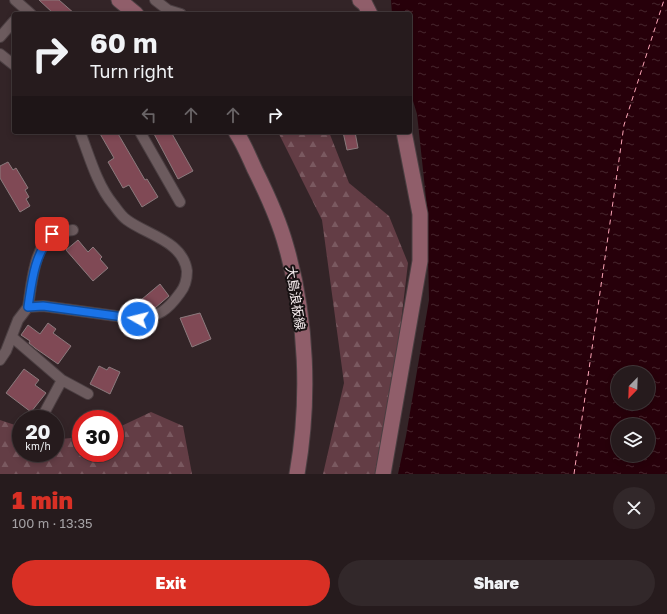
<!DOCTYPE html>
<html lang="en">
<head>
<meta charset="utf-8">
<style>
	body { margin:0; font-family:"Golos Text","Noto Sans JP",sans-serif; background:#32282a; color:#f1f3f6; height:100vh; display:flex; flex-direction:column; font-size:15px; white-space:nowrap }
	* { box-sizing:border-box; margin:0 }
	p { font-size:13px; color:#a4a1a4 }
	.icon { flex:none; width:22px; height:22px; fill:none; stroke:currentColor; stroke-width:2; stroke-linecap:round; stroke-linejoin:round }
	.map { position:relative; height:474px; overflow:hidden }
	.drawer { display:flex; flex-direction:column; background:#261b1d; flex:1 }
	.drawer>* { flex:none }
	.top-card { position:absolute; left:12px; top:12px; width:400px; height:122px; border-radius:4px; box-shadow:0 2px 6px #0003,0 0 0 1px #42393b; background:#261b1d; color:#f1f3f6; overflow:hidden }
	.needle { width:26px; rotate:203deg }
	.buttons { position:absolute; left:611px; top:366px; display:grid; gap:8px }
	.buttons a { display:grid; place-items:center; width:44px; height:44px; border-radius:50%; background:#261b1d; box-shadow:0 2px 6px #0003,0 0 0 1px #42393b; font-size:20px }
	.speed { position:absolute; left:12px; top:410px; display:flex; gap:8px; font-size:20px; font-weight:700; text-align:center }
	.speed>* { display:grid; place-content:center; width:52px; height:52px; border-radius:50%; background:#261b1d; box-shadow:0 2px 6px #0003,0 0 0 1px #42393b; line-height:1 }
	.speed small { font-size:10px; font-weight:400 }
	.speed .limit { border:6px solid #d22; background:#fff; color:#111 }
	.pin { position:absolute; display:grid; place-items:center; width:34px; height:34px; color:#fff; margin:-17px; border-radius:8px; box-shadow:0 2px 6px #0006 }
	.me { position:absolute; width:44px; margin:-22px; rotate:278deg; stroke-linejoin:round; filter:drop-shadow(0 0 3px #0008) }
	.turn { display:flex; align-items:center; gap:14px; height:84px; padding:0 12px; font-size:18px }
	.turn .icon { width:52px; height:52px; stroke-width:2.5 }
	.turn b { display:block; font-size:28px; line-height:34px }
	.lanes { display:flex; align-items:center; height:38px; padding:0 12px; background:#0003; justify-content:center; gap:20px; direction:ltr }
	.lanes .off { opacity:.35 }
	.round { display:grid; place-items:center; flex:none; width:42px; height:42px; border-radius:21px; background:#32282a }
	.overview { display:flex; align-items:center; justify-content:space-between; height:68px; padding:0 12px }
	h1 { font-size:24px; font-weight:800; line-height:30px; color:#d93025 }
	.primary-button { display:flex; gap:8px; margin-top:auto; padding:8px 12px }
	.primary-button a { flex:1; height:46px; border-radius:24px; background:#d93025; color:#fff; font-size:16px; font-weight:800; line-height:46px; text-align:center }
	.primary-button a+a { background:#32282a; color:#f1f3f6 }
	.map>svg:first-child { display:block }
	.forest { fill:url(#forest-firs) }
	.water { fill:url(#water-ripples); fill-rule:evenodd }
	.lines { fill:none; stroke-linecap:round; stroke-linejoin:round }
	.ferry { stroke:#fca4b6; stroke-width:1; stroke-dasharray:5 4; stroke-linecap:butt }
	.building { fill:#804955; stroke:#8b7a7d }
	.street-casing { stroke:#4b3f42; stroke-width:12 }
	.secondary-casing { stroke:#4b3f42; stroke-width:17 }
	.street { stroke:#6c5b5e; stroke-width:10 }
	.secondary { stroke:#905e6a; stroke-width:15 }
	.route-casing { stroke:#114b97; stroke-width:10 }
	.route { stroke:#1a73e8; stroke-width:7 }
	.labels { text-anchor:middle; stroke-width:4; stroke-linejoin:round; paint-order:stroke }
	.street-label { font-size:13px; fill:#f9eff1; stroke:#161011 }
</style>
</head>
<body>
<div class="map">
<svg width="667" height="474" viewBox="0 0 667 474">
	<defs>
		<pattern id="forest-firs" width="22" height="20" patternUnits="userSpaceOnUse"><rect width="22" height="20" fill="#633d45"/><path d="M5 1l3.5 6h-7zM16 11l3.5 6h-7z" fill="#7a5960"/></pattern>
		<pattern id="water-ripples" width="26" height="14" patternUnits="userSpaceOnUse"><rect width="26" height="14" fill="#27000a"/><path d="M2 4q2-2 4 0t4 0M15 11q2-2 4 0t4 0" fill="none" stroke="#47262e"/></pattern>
	</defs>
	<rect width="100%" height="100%" fill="#332427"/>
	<path class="forest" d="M278,132H329L349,183L389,216L408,263L383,474H323L344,383L322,220Z
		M151,412L183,426L192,474H0V420L21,427V453H55V438L61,439L81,437V453H115V429Z"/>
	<path class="water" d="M391,0H667V474H398L406,436L429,300L427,207L417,114L410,91V14H392ZM618,373H648V403H618ZM618,425H648V455H618Z"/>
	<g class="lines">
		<path class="ferry" d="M574,474L624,125L664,0"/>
	</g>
	<path class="building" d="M39,0H59L75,14H54Z
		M99,132H117L145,180L147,179L158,197L142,207L129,185L123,188L108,162L114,158Z
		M153,132H171L193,171L178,179Z
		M343,132H355L358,148L347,150Z
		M8,162L13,170L16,168L28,188L25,190L29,197L26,199L30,206L20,212L0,178V166Z
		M78,240L88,252L93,247L102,257L100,259L108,268L93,281L66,250Z
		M160,284L169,296L155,308L129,310Z
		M200,313L211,339L192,347L180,318Z
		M48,323L56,329L53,333L71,346L58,364L35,348L29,343L30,341L21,335L28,325L40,334Z
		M99,366L107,370L109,367L120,372L110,394L90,384Z
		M24,369L39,380L35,385L46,393L31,412L6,393Z"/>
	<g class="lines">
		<g class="street-casing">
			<path id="street" d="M15,0L31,14
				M155,0L168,10L181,14
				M0,37L14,21
				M0,54L14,65
				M140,132L180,202
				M28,307C31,288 34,247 52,235C57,232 67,231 73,230
				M12,337L62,380L88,394
				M0,360L6,351L18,320L28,307L43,306L138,319C159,316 167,311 180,293C185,287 187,278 187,271C183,241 147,235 127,220C121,216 117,209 113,204C97,185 89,155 80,132
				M41,419L62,380"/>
		</g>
		<g class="secondary-casing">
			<path id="secondary" d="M119,0L136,14
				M360,0L365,4L370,14
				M236,132C244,144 249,157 255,170C267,194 279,220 286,246C307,318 310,400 297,474
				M383,474L420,261V214L404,132"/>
		</g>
		<use href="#street" class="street"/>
		<use href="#secondary" class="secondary"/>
	</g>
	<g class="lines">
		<g class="route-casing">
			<path id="route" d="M52,234C34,256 32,281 28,307L43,306L138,319"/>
		</g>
		<use href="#route" class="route"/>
	</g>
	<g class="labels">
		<g class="street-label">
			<text transform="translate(296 298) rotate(81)" y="5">大島浪板線</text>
		</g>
	</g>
</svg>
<div class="buttons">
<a><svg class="needle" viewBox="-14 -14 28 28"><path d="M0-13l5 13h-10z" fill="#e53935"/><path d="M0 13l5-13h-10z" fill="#a4a1a4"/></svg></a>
<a><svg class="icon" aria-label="layers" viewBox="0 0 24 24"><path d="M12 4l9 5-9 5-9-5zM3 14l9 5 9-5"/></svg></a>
</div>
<div class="speed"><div>20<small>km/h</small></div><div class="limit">30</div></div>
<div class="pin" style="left:52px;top:234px;background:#d93025"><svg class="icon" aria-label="arrive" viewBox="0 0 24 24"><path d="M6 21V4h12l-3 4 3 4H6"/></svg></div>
<svg class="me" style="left:138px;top:319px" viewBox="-20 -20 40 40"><circle r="17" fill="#1a73e8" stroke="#fff" stroke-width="3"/><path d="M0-11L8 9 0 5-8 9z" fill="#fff"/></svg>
<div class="top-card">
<div class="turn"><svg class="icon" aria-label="right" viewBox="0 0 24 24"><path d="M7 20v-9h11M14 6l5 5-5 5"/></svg><div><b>60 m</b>Turn right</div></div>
<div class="lanes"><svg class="icon off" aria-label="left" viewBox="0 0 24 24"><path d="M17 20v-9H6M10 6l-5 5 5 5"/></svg><svg class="icon off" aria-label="ahead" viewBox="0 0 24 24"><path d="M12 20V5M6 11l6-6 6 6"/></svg><svg class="icon off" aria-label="ahead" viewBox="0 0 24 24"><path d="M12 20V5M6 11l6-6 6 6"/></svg><svg class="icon" aria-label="right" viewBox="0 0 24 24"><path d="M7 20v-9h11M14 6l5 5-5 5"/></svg></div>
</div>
</div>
<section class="drawer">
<div class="overview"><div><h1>1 min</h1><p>100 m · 13:35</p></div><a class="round"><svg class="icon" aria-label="close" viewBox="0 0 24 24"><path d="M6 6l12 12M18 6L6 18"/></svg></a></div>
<div class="primary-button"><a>Exit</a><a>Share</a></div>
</section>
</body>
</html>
